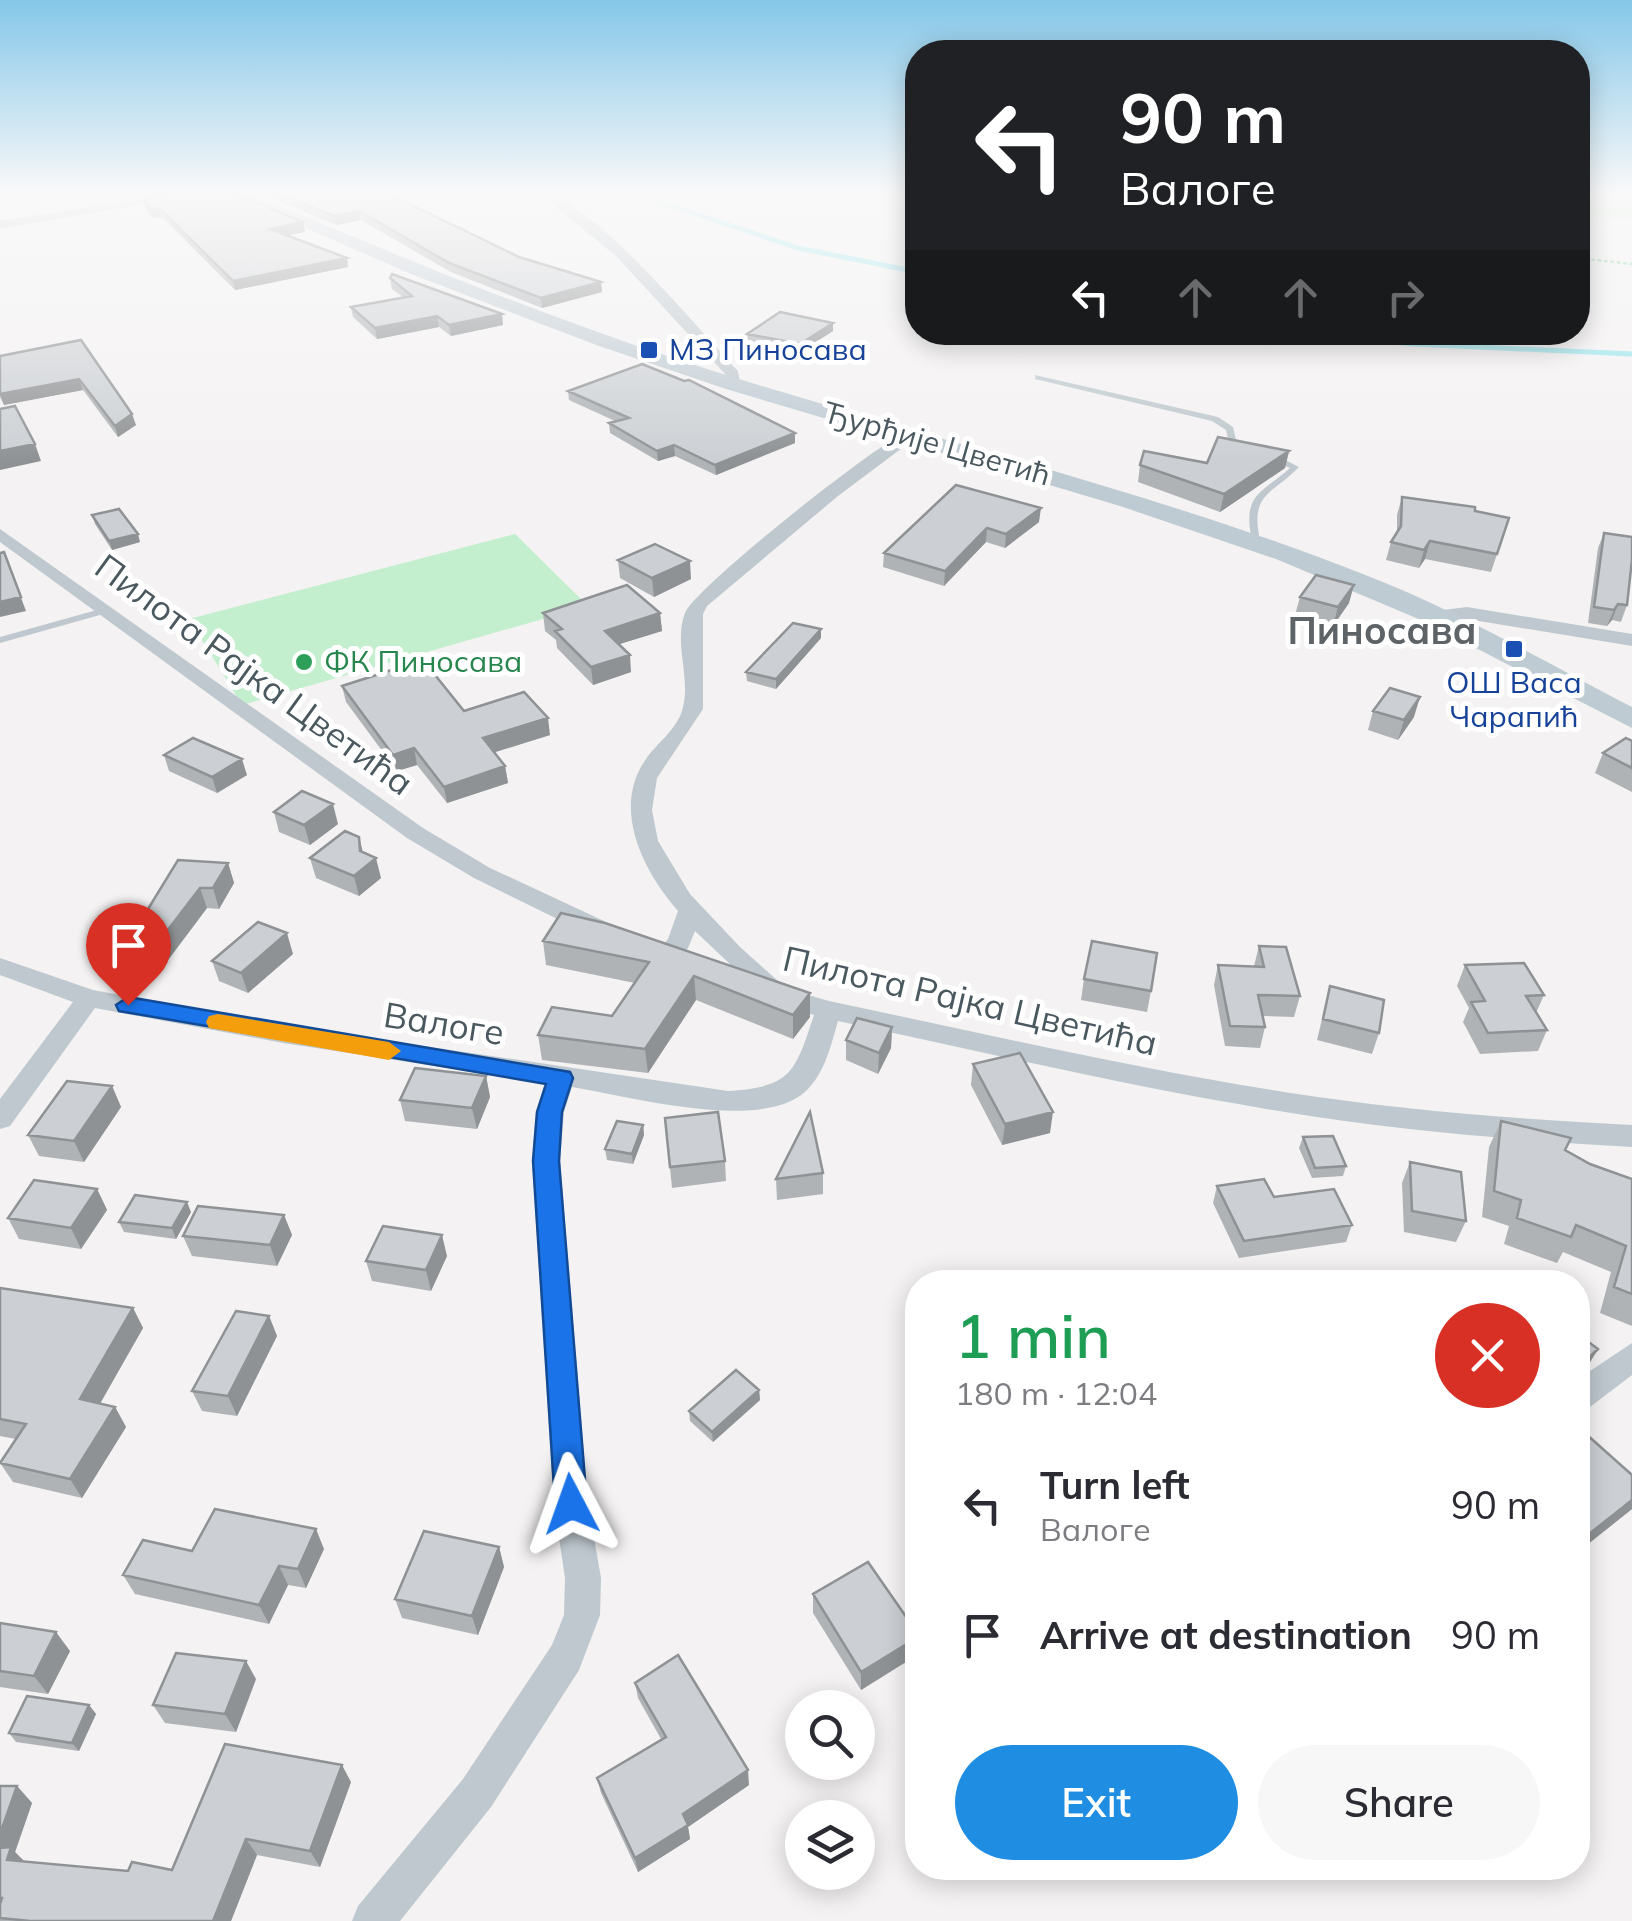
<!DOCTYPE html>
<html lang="en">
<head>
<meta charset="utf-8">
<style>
	body { margin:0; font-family:Mulish,sans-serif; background:#f7f7f7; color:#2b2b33; height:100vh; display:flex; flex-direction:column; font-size:38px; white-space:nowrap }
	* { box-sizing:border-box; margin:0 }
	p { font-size:32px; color:#7c7c81 }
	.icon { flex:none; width:55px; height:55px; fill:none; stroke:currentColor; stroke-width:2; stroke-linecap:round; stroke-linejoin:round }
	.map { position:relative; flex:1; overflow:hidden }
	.details { position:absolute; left:905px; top:1270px; width:685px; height:610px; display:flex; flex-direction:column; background:#fff; border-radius:40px; box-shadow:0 5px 25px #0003 }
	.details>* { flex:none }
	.banner { position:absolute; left:905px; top:40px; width:685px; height:305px; border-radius:40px; box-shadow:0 5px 25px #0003; background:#202124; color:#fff; overflow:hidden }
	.buttons { position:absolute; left:785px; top:1690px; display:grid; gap:20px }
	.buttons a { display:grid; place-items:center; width:90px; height:90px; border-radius:50%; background:#fff; box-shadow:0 5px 25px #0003; font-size:50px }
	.pin { position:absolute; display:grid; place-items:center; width:85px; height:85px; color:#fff; margin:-102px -42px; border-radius:50% 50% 50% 0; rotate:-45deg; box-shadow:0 0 10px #0007 }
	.pin .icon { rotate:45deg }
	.me { position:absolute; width:110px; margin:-55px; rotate:356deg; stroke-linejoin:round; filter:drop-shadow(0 0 8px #0008) }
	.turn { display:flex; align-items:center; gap:35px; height:210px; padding:0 50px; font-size:45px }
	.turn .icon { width:130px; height:130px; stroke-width:2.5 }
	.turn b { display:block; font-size:70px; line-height:85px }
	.lanes { display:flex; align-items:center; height:95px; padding:0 50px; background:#0003; justify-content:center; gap:50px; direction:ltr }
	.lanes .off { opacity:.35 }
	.round { display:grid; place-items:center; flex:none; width:105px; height:105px; border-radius:52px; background:#f7f7f7 }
	.overview { display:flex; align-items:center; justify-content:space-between; height:170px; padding:0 50px }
	h1 { font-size:60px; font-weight:600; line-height:75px; color:#1e9e55 }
	.primary-button { display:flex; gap:20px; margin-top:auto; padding:20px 50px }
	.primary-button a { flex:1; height:115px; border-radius:60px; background:#1e8de2; color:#fff; font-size:40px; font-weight:600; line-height:115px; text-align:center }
	.primary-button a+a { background:#f7f7f7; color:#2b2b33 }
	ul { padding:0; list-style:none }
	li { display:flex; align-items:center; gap:30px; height:130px; padding:0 50px }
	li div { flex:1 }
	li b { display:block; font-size:38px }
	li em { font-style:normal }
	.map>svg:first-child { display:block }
	.green { fill:#c3efce }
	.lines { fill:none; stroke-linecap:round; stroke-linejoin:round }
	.stream { stroke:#91e4eb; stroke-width:5 }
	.path { stroke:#7bcd9a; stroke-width:2.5; stroke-dasharray:4 2.5; stroke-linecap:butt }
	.lane { fill:#bec8ce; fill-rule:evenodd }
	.street { fill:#bec8ce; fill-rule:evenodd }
	.secondary { fill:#bfcbd3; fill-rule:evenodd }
	.wall { fill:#afb3b6 }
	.shaded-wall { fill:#8f9294 }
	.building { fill:#ccd0d4; stroke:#8f9294; stroke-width:2.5 }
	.route { fill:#1a73e8; stroke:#114b97; stroke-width:2.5 }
	.slow { fill:#f59e0b }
	.transit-dot { fill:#1a4fb4; stroke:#fff; stroke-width:4 }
	.leisure-dot { fill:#2e9e5b; stroke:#fff; stroke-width:4 }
	.labels { text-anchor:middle; stroke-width:10; stroke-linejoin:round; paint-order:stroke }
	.far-transit-label { font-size:30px; fill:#164399; stroke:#fff; text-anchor:start }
	.far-street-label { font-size:30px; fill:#4a585f; stroke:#fff }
	.far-leisure-label { font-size:30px; fill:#27864d; stroke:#fff; text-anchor:start }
	.street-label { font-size:35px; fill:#4a585f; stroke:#fff }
	.far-district-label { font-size:38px; font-weight:bold; fill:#5e6367; stroke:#fff }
</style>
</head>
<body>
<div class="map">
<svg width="1632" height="1921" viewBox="0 0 1632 1921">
	<rect width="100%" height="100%" fill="#f4f2f2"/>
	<path class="green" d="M1578,192H1632V220L1578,216Z
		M515,534L588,606L242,705L189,619Z"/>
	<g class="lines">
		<path class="stream" d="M629,192L798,248L918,272
			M1578,197L1632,201
			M1308,332L1412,344L1632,354"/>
		<path class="path" d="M1578,258L1632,264"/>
		<path class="lane" d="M1035,375L1218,417L1233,427L1237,444L1244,450L1240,452L1230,447L1226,430L1212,421L1035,379Z
			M1271,456H1277L1299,467C1274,493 1251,493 1259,535L1252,545H1246L1245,543L1251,535C1243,493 1264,492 1290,468L1271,460Z
			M104,608L107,609V613L0,643V637Z"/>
		<path class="street" d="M185,192H213L0,229V221Z
			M538,192C587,192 701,333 738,371L740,383L726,387V375L616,256Z
			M908,431L914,433V439L838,496L707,606L703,614V709L657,778L652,810L658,841L690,894L740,947L787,989L829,1001C981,1033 1131,1068 1284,1092C1399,1110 1515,1119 1632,1125V1147C1516,1140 1400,1131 1285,1112C1135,1088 987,1053 838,1021C831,1045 825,1073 806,1091C762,1133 627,1096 572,1087L564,1112L560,1161L588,1504L601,1578L600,1615L579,1670L491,1807L400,1921H352L358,1906L463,1779L552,1645L564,1615L565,1578L554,1504L532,1161L536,1112L546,1083L283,1043L95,1008L10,1126L0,1129V1099L73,1002L0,975V958L93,990L283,1025L728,1091C792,1087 795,1072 814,1015L770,1002L695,931L688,948L674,963H656L653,957L668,939L678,911C643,871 611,808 646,759C657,743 676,730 682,711C692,679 673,644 685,613C694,588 879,442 908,431Z
			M0,529L423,828L490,868L604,921L607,927L604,933H586L474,878L407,838L0,542Z
			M1467,607L1632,634V646L1467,619L1435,623L1426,617L1435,611Z
			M1632,1343V1375L1590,1407L1578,1411V1379Z"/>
		<path class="secondary" d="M224,192H247C388,252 530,311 676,359C906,434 1143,487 1368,576C1460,612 1545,662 1632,707V728L1421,620L1276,559L1120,506L726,389L599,346L411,274Z"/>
	</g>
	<path class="wall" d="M257,192H385L519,257L601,282L602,292L542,308L451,272L361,220L336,225Z
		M143,199L303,222L305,232L286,235L347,258L348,267L235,290L162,217L153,218L145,208Z
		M390,278L502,314L503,325L451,336L439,327L377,339L353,317L351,307L403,297L392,289Z
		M833,323V331L800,352L748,341L747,334Z
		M81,340L136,425L118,437L83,390L4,405L0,397V356Z
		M568,391L795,443L716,475L675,456L658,461L610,433L609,423L615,421L569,400Z
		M1289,451L1285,468L1220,512L1138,482L1140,465L1207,463Z
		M956,485L1039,522L1005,548L986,542L944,586L883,567L884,553Z
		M1402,497L1509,518L1491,572L1425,559L1419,568L1386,560L1391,542L1397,533V515Z
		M92,515L140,542L112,550L95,524Z
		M1604,533L1627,605L1621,622L1612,620L1607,626L1588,623L1598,548Z
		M618,560L691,579L654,597L620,578Z
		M1300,597L1349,603L1333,626L1295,615Z
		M543,613H660L662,631L619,644L631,672L593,685L557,648L556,640L545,631Z
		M821,629V638L776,689L747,681L746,672Z
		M342,686L464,711L550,735L494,752L505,766L508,783L447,803L417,765L397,771L346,702Z
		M1373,711L1414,717L1398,740L1368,730Z
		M1632,741V792L1595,773L1603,753Z
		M164,755L247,775L217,793L169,771Z
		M274,812L338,824L310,845L279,832Z
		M359,837L363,853L381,878L359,896L316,878L310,858Z
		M228,863L234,883L219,909L207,908L162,968L120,962L111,942Z
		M543,941L810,993V1017L793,1039L696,1000L648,1073L542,1060L538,1035L612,1016L635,983L546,965Z
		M1259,946L1300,996L1294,1017L1263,1016L1265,1027L1260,1048L1225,1046L1214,985L1218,965L1254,966Z
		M293,954L248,993L219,981L212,961Z
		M1465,965L1544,995L1536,1013L1547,1030L1538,1051L1480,1054L1463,1022L1469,1008L1457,986Z
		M1084,979L1151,991L1147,1012L1081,1000Z
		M1330,986L1379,1033L1372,1054L1317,1040Z
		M892,1027L891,1048L878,1074L846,1060V1040Z
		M973,1064L1050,1133L1002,1145L971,1085Z
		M486,1076L490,1097L477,1129L405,1121L400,1100Z
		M112,1086L121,1107L84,1162L39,1156L28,1135Z
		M665,1118L725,1161L726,1181L672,1188Z
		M1501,1121L1565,1150L1590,1164L1632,1179V1326L1600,1313L1611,1272L1563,1252L1557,1263L1504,1244L1509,1226L1482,1217L1489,1147Z
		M643,1125L644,1135L633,1164L607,1160L605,1149Z
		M1303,1137L1346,1166L1343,1176L1312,1178L1299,1148Z
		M1410,1162L1466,1221L1456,1242L1404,1232L1402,1183Z
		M823,1173V1194L777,1200L776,1179Z
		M1217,1186L1274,1197L1352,1225L1346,1242L1239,1258L1213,1203Z
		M97,1189L107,1210L81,1249L19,1239L8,1218Z
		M191,1212L176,1239L124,1232L119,1222Z
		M284,1215L292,1235L277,1266L192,1256L183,1236Z
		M447,1256L431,1291L372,1281L366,1261Z
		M0,1288L133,1308L143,1328L100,1404L115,1407L126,1427L82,1498L13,1482L0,1463L16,1439L0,1436Z
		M269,1316L277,1336L237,1416L202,1411L192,1391Z
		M759,1390L760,1400L713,1442L690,1421L689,1411Z
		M1578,1440L1632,1475V1509L1578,1552Z
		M499,1547L504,1567L478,1635L402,1618L395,1599Z
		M324,1549L306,1588L288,1585L269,1624L135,1594L123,1575L192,1551Z
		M813,1594L917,1655L861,1690L813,1613Z
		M0,1623L70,1651L48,1694L0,1687Z
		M256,1679L236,1732L165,1723L153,1705Z
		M635,1683L749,1785L688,1827L690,1839L638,1872L601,1793L597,1778L661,1739L638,1698Z
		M89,1705L96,1714L79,1751L16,1742L9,1733Z
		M351,1782L320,1867L257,1855L231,1921H0V1786H17L32,1803L15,1852L25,1862L128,1871L172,1870Z"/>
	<path class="shaded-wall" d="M134,192H160L135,196Z
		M159,208L162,217L153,218L151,209Z
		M359,211L361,220L336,225L334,216Z
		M303,222L305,232L272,238L270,229Z
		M347,258L348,267L235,290L233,281Z
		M601,282L602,292L542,308L541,298Z
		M502,314L503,325L451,336L449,325Z
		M437,316L439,327L377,339L375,328Z
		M833,323V331L800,352V344Z
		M79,379L83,390L4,405L0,394Z
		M132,414L136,425L118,437L115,426Z
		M795,433V443L716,475L715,465Z
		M35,444L41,461L0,470V451Z
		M674,445L675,456L658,461L657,451Z
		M1289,451L1285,468L1220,512L1224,494Z
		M1041,508L1039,522L1005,548L1006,534Z
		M987,528L986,542L944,586L945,571Z
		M138,534L140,542L112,550L109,541Z
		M1430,541L1425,559L1419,568L1424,550Z
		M690,561L691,579L654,597L652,578Z
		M9,566L26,611L0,617V602Z
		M1354,585L1349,603L1333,626L1338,607Z
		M1618,604L1612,620L1607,626L1614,610Z
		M660,613L662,631L607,648L605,631Z
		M821,629V638L776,689V679Z
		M630,655L631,672L593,685L591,667Z
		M1420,697L1414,717L1398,740L1404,720Z
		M548,718L550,735L486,755L483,738Z
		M414,748L417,765L397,771L393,755Z
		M242,759L247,775L217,793L212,777Z
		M505,766L508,783L447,803L444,787Z
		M333,804L338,824L310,845L304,825Z
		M359,837L364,857L376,858L381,878L359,896L354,876L360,851Z
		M228,863L234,883L219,909L213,888Z
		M200,888L207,908L162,968L154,948Z
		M287,933L293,954L248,993L241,973Z
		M694,976L696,1000L648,1073L645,1049Z
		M810,993V1017L793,1039V1015Z
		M892,1027L891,1048L878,1074L879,1053Z
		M486,1076L490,1097L477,1129L472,1108Z
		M112,1086L121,1107L84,1162L74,1141Z
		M1053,1112L1050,1133L1002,1145L1005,1124Z
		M643,1125L644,1135L633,1164L632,1154Z
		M97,1189L107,1210L81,1249L71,1228Z
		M187,1202L191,1212L176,1239L172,1228Z
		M284,1215L292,1235L277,1266L270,1245Z
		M442,1235L447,1256L431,1291L426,1270Z
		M133,1308L143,1328L91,1419L80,1399Z
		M269,1316L277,1336L237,1416L228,1396Z
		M1598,1349L1586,1369L1578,1377V1368Z
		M759,1390L760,1400L713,1442L712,1432Z
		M115,1407L126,1427L82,1498L70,1479Z
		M1632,1500V1509L1578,1552L1589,1534Z
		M316,1529L324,1549L306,1588L298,1569Z
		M499,1547L504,1567L478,1635L472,1616Z
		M279,1566L288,1585L269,1624L259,1605Z
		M56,1632L70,1651L48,1694L34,1676Z
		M918,1637L917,1655L861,1690V1672Z
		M246,1661L256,1679L236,1732L225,1714Z
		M89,1705L96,1714L79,1751L72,1743Z
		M342,1765L351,1782L320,1867L310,1851Z
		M748,1770L749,1785L688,1827L690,1839L638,1872L635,1858L683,1814Z
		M17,1786L32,1803L15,1852L27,1864L23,1876L0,1853V1834Z
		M246,1839L257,1855L231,1921H213Z"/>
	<path class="building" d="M181,192H233L303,222L270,229L347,258L233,281L159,208L151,209L143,199Z
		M276,192H385L519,257L601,282L541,298L449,263L359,211L334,216Z
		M392,274L502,314L449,325L437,316L375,328L351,307L412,296L390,278Z
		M780,312L833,323L800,344L747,334Z
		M81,340L132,414L115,426L79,379L0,394V356Z
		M642,364L684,381L689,380L795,433L715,465L674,445L657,451L609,423L629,418L568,391Z
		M15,406L35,444L0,451V409Z
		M1218,437L1289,451L1224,494L1140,465L1144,451L1207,463Z
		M956,485L1041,508L1006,534L987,528L945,571L884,553Z
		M1402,497L1475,507V511L1509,518L1497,554L1430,541L1424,550L1391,542L1401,526Z
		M119,509L138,534L109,541L92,515Z
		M1604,533L1632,537V560L1627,605L1618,604L1614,610L1594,607Z
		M655,544L690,561L652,578L618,560Z
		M4,552L21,597L0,602V553Z
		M1316,575L1354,585L1338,607L1300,597Z
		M627,585L660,613L605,631L630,655L591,667L555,631L562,629L543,613Z
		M793,623L821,629L776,679L746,672Z
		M423,660L464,711L524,692L548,718L483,738L505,766L444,787L414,748L393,755L342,686Z
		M1390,688L1420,697L1404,720L1373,711Z
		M193,738L242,759L212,777L164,755Z
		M1626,738L1632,741V768L1603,753Z
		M302,791L333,804L304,825L274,812Z
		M345,831L359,837L360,851L376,858L354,876L310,858Z
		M178,860L228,863L213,888H200L154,948L111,942L135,912L145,914Z
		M561,913L605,923L810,993L793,1015L694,976L645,1049L538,1035L552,1007L612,1016L649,962L543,941Z
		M258,922L287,933L241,973L212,961Z
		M1092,941L1157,953L1151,991L1084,979Z
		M1259,946L1286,947L1300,996L1258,995L1265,1027L1230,1026L1218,965L1264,967Z
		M1524,963L1544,995L1526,996L1547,1030L1488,1033L1471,1002L1485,1001L1465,965Z
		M1330,986L1384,1000L1379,1033L1323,1019Z
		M857,1018L892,1027L879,1053L846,1040Z
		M1020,1053L1053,1112L1005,1124L973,1064Z
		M415,1068L486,1076L472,1108L400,1100Z
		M67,1081L112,1086L74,1141L28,1135Z
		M718,1112L725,1161L670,1167L665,1118Z
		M810,1112L823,1173L776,1179Z
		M617,1121L643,1125L632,1154L605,1149Z
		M1501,1121L1571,1138L1565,1150L1590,1164L1632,1179V1294L1614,1287L1626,1246L1576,1225L1571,1237L1517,1218L1521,1200L1494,1191Z
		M1333,1136L1346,1166L1315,1168L1303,1137Z
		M1410,1162L1461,1172L1466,1221L1412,1211Z
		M1264,1179L1274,1197L1334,1189L1352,1225L1244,1241L1217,1186Z
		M34,1180L97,1189L71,1228L8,1218Z
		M135,1195L187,1202L172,1228L119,1222Z
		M198,1206L284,1215L270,1245L183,1236Z
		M383,1226L442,1235L426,1270L366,1261Z
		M1287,1275L1292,1282H1259Z
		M0,1288L133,1308L80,1399L115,1407L70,1479L0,1463L26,1424L0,1419Z
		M236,1311L269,1316L228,1396L192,1391Z
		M1578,1334L1598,1349L1578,1368Z
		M736,1370L759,1390L712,1432L689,1411Z
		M1586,1434L1632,1475V1500L1589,1534L1578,1523V1440Z
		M215,1509L316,1529L298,1569L279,1566L259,1605L123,1575L143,1540L192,1551Z
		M424,1531L499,1547L472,1616L395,1599Z
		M868,1562L918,1634V1637L861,1672L813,1594Z
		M0,1623L56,1632L34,1676L0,1671Z
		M176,1653L246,1661L225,1714L153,1705Z
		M678,1655L748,1770L683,1814L688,1825L635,1858L597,1778L666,1737L635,1683Z
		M27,1696L89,1705L72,1743L9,1733Z
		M225,1744L342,1765L310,1851L246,1839L213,1921H30L0,1918V1904L2,1898H0V1848L11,1847L7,1860L128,1871L132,1862L172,1870Z
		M0,1786H17L0,1834Z"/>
	<linearGradient id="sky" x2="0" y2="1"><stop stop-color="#85c7e9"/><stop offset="0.42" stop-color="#faf9f9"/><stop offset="1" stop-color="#faf9f9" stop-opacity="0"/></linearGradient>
	<rect width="1632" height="461" fill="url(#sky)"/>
	<path class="route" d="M128,997L570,1072L573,1078L562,1112L559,1161L587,1504L582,1514L571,1519L560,1514L555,1504L533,1161L537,1112L546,1084L119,1011L116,1005Z"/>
	<path class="slow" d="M218,1014L389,1042L401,1051L389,1060L209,1028L206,1022L209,1016Z"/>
	<g class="transit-dot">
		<rect x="639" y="340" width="20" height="20" rx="5"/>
		<rect x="1504" y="639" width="20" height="20" rx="5"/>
	</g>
	<circle class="leisure-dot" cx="304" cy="662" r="10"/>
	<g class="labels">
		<g class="far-transit-label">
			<text x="669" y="360">МЗ Пиносава</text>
			<text x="1514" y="693" text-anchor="middle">ОШ Васа<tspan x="1514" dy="34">Чарапић</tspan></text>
		</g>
		<g class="far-street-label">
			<text transform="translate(937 444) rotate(16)" y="10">Ђурђије Цветић</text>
		</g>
		<g class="far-leisure-label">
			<text x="324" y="672">ФК Пиносава</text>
		</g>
		<g class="street-label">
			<text transform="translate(254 675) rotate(36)" y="12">Пилота Рајка Цветића</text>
			<text transform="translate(970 1001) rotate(13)" y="12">Пилота Рајка Цветића</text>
			<text transform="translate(444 1024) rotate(9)" y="12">Валоге</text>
		</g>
		<g class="far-district-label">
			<text x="1382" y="644">Пиносава</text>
		</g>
	</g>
</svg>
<div class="buttons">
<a><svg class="icon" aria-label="search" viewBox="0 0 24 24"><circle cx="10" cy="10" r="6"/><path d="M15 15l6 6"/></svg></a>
<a><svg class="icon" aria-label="layers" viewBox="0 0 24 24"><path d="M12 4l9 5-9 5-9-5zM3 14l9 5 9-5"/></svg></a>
</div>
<div class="pin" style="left:128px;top:1005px;background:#d93025"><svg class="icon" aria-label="arrive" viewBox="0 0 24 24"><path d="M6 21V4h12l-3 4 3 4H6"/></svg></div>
<svg class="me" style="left:571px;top:1504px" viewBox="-20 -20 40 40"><path d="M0-17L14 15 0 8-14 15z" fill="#1a73e8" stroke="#fff" stroke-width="4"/></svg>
<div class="banner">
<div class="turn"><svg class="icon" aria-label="left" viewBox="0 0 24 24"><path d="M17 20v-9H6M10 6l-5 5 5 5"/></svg><div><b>90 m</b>Валоге</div></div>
<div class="lanes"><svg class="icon" aria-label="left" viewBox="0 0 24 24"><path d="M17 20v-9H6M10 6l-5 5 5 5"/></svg><svg class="icon off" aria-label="ahead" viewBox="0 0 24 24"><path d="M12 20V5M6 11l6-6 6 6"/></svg><svg class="icon off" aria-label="ahead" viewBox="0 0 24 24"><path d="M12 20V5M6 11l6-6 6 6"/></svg><svg class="icon off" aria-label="right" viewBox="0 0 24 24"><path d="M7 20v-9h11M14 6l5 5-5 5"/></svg></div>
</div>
<section class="details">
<div class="overview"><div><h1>1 min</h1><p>180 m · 12:04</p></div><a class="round" style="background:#d93025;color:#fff"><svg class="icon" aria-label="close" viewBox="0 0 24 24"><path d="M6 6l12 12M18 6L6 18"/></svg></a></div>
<ul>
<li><svg class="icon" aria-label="left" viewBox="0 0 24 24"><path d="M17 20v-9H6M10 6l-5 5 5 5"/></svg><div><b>Turn left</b><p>Валоге</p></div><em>90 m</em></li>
<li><svg class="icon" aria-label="arrive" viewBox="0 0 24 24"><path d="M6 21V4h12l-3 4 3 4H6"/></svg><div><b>Arrive at destination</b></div><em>90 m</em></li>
</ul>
<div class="primary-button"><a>Exit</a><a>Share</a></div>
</section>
</div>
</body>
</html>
